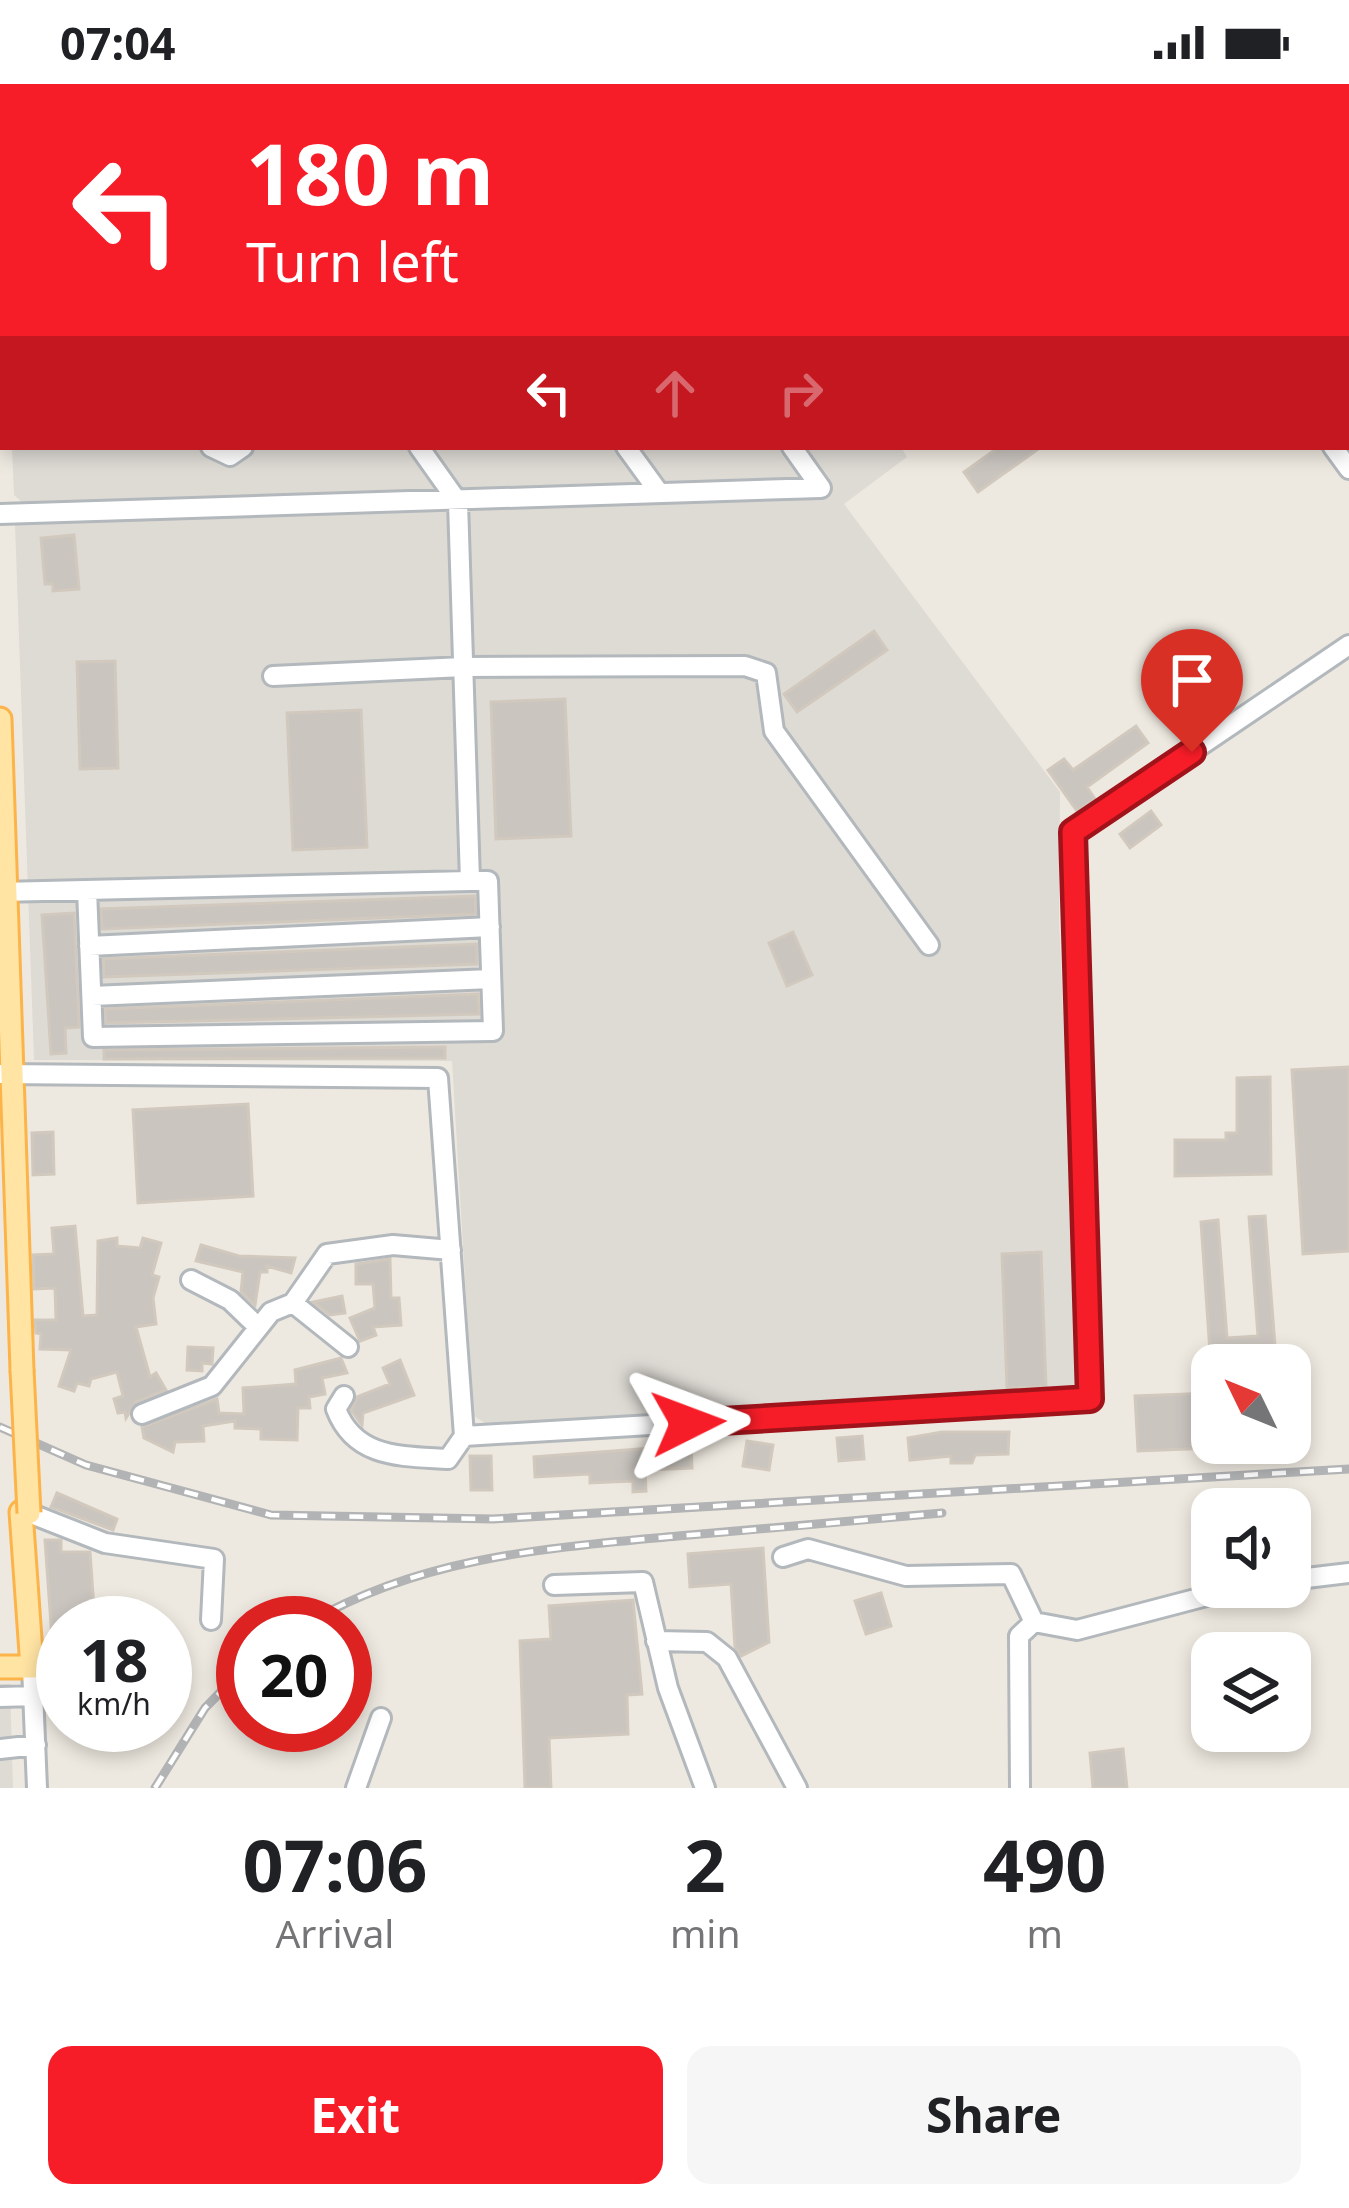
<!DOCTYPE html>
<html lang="en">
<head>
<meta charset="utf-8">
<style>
	body { margin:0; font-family:"Noto Sans",sans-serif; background:#f6f6f6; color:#202124; height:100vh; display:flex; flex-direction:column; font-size:45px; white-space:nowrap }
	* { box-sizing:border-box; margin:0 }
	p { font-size:39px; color:#757577 }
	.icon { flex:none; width:66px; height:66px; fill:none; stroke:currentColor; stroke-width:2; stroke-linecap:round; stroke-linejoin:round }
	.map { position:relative; height:1704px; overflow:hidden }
	.side { display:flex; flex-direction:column; background:#fff; flex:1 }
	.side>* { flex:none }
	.hud { position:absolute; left:0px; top:0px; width:1350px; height:366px; box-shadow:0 6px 18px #0003; background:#f71d28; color:#fff; overflow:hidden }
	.needle { width:78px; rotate:313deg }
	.tools { position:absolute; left:1191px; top:1260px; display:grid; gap:24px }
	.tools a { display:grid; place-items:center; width:120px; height:120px; border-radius:24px; background:#fff; box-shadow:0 6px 18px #0003; font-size:60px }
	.speed { position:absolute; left:36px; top:1512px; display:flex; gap:24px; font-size:60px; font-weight:700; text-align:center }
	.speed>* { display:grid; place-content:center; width:156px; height:156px; border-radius:50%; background:#fff; box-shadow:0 6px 18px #0003; line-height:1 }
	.speed small { font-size:30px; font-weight:400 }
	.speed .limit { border:18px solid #d22; background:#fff; color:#111 }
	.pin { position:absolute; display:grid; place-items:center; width:102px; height:102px; color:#fff; margin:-123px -51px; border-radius:50% 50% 50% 0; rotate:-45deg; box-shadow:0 0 12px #0007 }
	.pin .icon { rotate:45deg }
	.me { position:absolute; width:132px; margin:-66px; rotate:87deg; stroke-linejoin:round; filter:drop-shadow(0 0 9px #0008) }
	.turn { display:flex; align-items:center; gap:42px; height:252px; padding:0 48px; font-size:54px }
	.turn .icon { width:156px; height:156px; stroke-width:2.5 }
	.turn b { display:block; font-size:84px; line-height:102px }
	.lanes { display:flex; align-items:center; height:114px; padding:0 48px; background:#0003; justify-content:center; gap:60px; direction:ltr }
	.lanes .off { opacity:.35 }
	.eta { display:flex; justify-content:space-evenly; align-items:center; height:204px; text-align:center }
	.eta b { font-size:72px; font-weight:700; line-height:84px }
	.cta { display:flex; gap:24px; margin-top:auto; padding:24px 48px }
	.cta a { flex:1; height:138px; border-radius:24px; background:#f71d28; color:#fff; font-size:48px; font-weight:700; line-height:138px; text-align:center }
	.cta a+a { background:#f6f6f6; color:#202124 }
	.status { display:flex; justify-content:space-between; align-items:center; height:84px; padding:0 60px; background:#fff; direction:ltr }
	.status svg { height:33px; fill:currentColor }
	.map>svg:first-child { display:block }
	.industrial { fill:#dedbd5 }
	.green { fill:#c0e8ba }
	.building { fill:#cac5bf; stroke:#d2c9be; stroke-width:3 }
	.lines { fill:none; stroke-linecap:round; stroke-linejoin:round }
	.minor-casing { stroke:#b3b8bc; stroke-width:24 }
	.major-casing { stroke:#fcb44a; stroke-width:27 }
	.minor { stroke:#fff; stroke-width:18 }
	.major { stroke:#ffe4a3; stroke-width:21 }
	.rail-casing { stroke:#b2b3b4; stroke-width:9 }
	.rail { stroke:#fff; stroke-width:4.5; stroke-dasharray:14; stroke-linecap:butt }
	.major-bridge-casing { stroke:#fcb44a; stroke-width:27; stroke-linecap:butt }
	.major-bridge { stroke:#ffe4a3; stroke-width:21 }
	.route-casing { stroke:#a1131a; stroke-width:30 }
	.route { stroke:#f71d28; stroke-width:21 }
</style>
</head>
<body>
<div class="status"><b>07:04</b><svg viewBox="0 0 49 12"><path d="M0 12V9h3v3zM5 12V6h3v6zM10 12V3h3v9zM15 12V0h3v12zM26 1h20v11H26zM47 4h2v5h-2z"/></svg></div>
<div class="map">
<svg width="1349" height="1704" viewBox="0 0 1349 1704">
	<rect width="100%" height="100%" fill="#eee9e0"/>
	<path class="industrial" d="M0,0H651L654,3H3V165Z
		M12,363H901L907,373L844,420L1060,708L1059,835L1079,1303L1070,1310L486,1340L473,1331L452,977L34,976L15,441L24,435L25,421L14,411Z
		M0,1600H10L13,1704H0Z"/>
	<path class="green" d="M1023,0H1349V11L1347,3Z"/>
	<path class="building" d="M999,363H1041L978,408L964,388Z
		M74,451L79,505L53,507V500H45L41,454Z
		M874,547L887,566L797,628L784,610Z
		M115,577L118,684L80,685L77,578Z
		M565,615L571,752L496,755L491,618Z
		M361,626L367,763L293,766L287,629Z
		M1136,642L1148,659L1087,703L1095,715L1077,727L1048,686L1064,675L1073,686Z
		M1151,727L1161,741L1130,764L1120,750Z
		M475,812L476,830L102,845L101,825Z
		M74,829L79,943L65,944L66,969L51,970L42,831Z
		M793,848L812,891L787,902L769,859Z
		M477,860V880L104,893L103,875Z
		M478,910L479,930L106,939L105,925Z
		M445,963V974L104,975V966Z
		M1349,983V1167L1303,1170L1292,986Z
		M1270,993L1271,1090L1175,1092V1056H1226V1049H1237V994Z
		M248,1020L253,1112L138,1119L133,1026Z
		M53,1048L54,1090L33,1091L32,1049Z
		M1265,1132L1275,1262L1210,1268L1201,1138L1218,1136L1227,1254L1258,1252L1249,1133Z
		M75,1142L83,1232L97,1231L98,1157L117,1154V1162L140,1164L143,1154L161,1159L152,1191L159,1193L153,1214L156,1240L136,1243L150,1293L156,1289L166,1306L136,1318L126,1334L125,1328L118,1329L114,1315L123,1312L117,1288L91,1295L89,1302L77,1299L74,1307L59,1302L71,1266L40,1265L41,1250L36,1249L35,1236H56L55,1204L34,1205L33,1171L54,1170L52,1144Z
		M201,1161L239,1172L295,1174L291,1189L267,1182V1188H260L255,1221L241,1208L243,1188L196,1177Z
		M1041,1168L1046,1303L1007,1304L1002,1170Z
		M390,1175L391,1214H399L401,1241L373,1243L376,1251L360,1257L350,1234L375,1224L373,1200H356V1180Z
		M342,1212L345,1229L330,1231L313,1218Z
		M188,1263L213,1264L212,1280L202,1279V1287L187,1286Z
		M341,1274L347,1289L322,1294L325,1310L309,1313L310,1324H298L297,1356L261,1355V1345L235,1344V1337L203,1342L204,1357L175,1358L173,1368L144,1354L142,1343L217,1315L219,1329L244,1330L243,1304L296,1300L295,1286Z
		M400,1276L414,1311L363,1329L362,1341L351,1326L357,1313L390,1300L383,1284Z
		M1212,1309V1364L1138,1367L1135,1312Z
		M942,1348H1009L1008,1370L975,1371L972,1379H951V1372L910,1376L908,1354Z
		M862,1352L864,1375L839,1377L837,1354Z
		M747,1357L773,1361L769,1386L743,1382Z
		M691,1361L692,1384L645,1386L646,1407L633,1408V1397L590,1399V1390L535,1393L534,1373Z
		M470,1372H491L492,1406H471Z
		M57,1409L117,1435L113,1446L51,1423Z
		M45,1456H61V1468H90L95,1539H63V1583H54Z
		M763,1464L769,1558L741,1572L735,1563L731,1500L690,1503L688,1470Z
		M881,1509L891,1542L866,1550L855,1517Z
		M633,1516L642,1610L627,1611L628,1650L549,1654L551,1704H525L520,1557L551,1555L549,1522Z
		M1123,1665L1127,1704H1093L1090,1669Z"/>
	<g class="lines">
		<g class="minor-casing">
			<path id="minor" d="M48,0V3
				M161,0L163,3
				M363,0L365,3
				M527,0L530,3
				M770,0L772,3
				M1347,346L1349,344
				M211,363L230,372L243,363
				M419,363L458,418L470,797
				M626,363L658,407
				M1333,363L1349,385
				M0,430L821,404L792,363
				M273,592L463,583L745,582L766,589L774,647L929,861
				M0,808L470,797H488L493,947L93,953L87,806
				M89,862L490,843
				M92,912L491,895
				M0,990L438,994L464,1352L448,1375C402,1372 355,1375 336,1325L344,1312
				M191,1196L230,1216L257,1242
				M293,1219L348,1263
				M142,1330L212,1302L271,1228L293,1219L327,1170L393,1161L451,1166
				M464,1352L1090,1315L1073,748L1349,561
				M29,1429L105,1459L214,1475L211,1536
				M783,1473L808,1465L906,1492L1011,1490L1034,1538
				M1290,1496L1349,1489
				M554,1501L643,1498L668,1604L705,1704
				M1034,1538L1077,1546L1241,1503
				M656,1557L707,1558L727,1574L797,1704
				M32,1583L37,1704
				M0,1613L34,1612
				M0,1665L36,1661
				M356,1704L381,1634
				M1020,1704L1019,1552L1034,1538"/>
		</g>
		<g class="major-casing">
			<path id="major" d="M0,635L22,1286
				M21,1428L32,1583
				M0,1583H32"/>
		</g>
		<use href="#minor" class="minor"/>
		<use href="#major" class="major"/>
		<g class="rail-casing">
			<path id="rail" d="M0,1343L86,1381L271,1431L493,1435L1349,1385
				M308,1539C423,1472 549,1464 678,1452C766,1445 854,1437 942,1429
				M155,1704L205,1624L243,1585"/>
		</g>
		<use href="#rail" class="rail"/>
		<g class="major-bridge-casing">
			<path id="major-bridge" d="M22,1286L29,1429"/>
		</g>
		<use href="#major-bridge" class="major-bridge"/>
	</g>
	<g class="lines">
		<g class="route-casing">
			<path id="route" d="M688,1339L1090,1315L1073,748L1192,668"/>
		</g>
		<use href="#route" class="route"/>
	</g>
</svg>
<div class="tools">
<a><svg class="needle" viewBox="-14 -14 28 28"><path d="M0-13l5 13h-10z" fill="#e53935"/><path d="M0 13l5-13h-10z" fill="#757577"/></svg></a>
<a><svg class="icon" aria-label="sound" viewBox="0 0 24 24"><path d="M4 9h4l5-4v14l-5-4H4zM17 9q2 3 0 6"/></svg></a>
<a><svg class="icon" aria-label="layers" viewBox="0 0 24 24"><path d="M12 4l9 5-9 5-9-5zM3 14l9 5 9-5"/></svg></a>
</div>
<div class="speed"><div>18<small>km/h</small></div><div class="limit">20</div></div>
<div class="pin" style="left:1192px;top:668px;background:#d93025"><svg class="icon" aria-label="arrive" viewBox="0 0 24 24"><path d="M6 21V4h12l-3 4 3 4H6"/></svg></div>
<svg class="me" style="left:688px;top:1339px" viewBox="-20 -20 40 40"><path d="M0-17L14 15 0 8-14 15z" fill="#f71d28" stroke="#fff" stroke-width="4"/></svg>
<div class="hud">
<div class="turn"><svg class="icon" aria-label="left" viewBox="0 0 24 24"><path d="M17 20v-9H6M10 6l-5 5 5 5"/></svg><div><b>180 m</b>Turn left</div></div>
<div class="lanes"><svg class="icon" aria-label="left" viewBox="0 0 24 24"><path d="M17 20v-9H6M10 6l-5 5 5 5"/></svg><svg class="icon off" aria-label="ahead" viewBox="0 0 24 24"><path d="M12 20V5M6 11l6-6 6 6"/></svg><svg class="icon off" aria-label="right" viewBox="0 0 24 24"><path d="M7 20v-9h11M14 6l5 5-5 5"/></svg></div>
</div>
</div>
<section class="side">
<div class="eta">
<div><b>07:06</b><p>Arrival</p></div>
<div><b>2</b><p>min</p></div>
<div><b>490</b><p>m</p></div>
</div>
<div class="cta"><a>Exit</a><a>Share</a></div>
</section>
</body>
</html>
